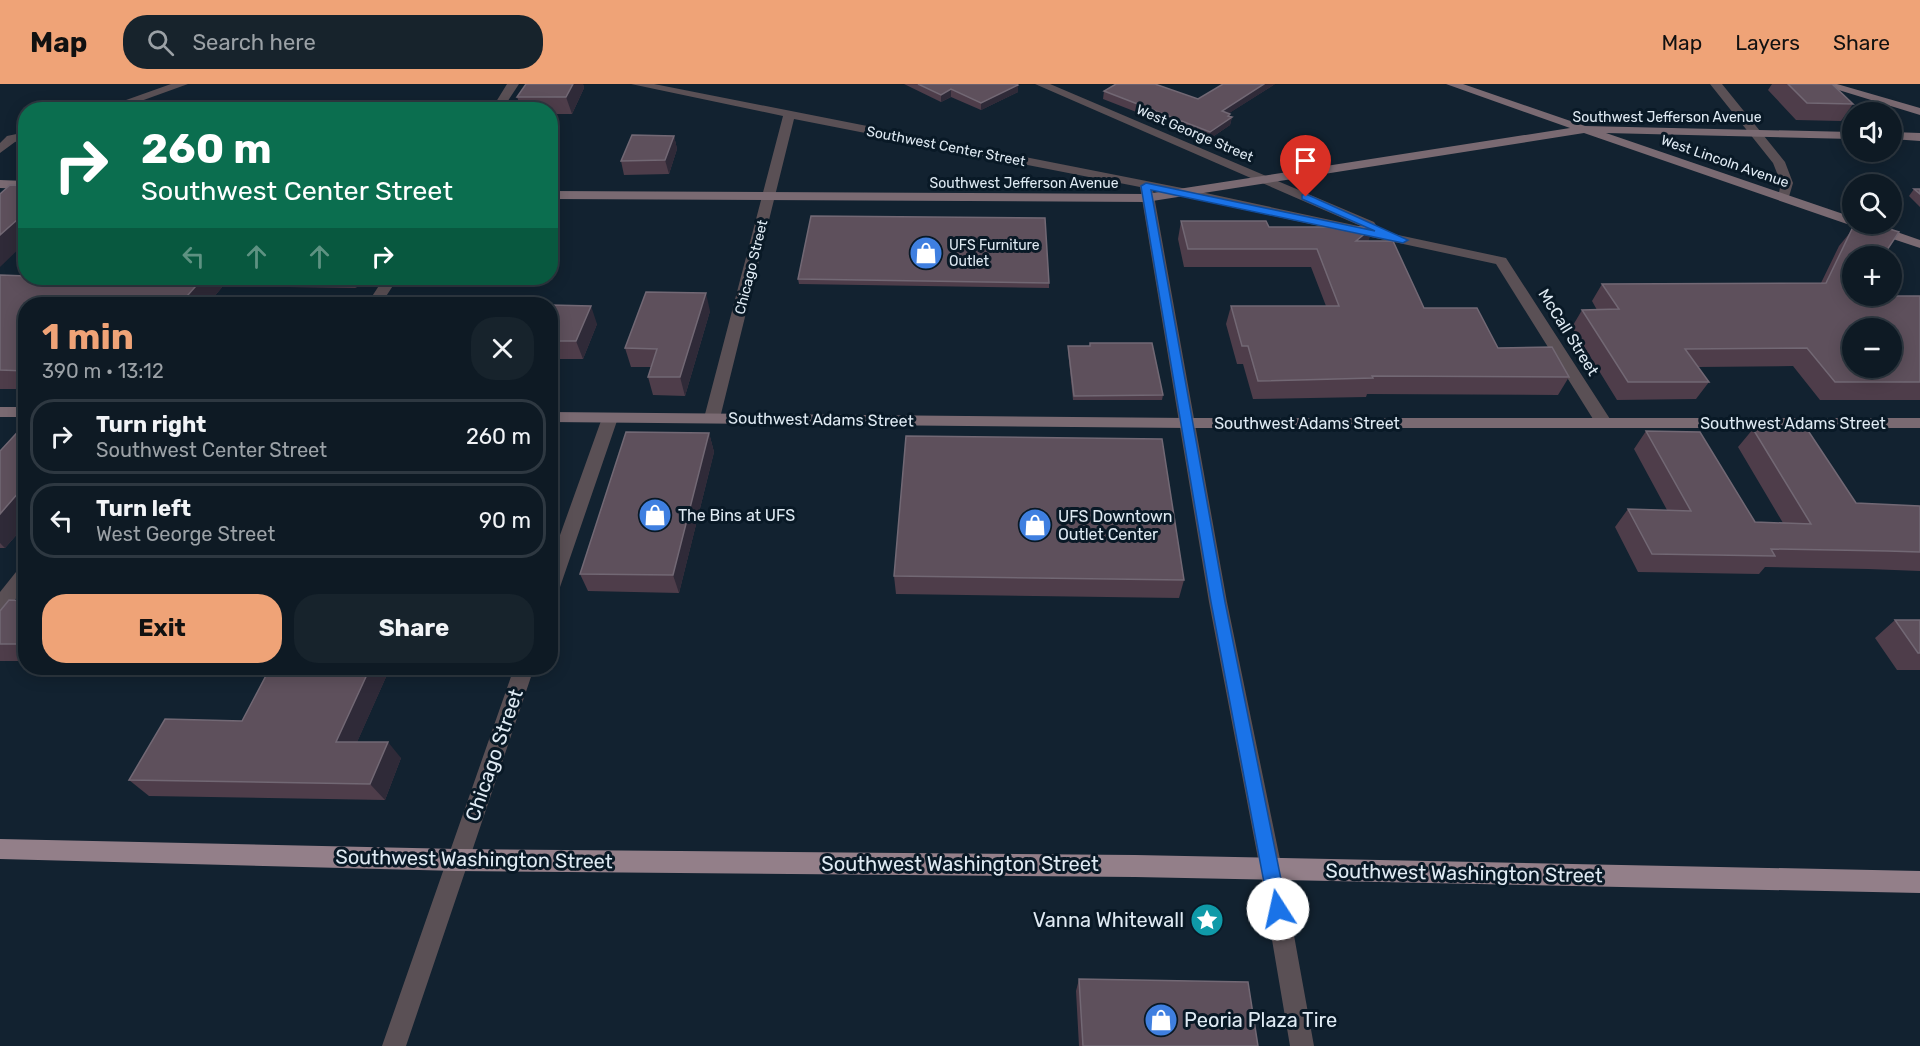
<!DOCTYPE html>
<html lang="en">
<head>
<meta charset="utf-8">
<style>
	body { margin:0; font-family:Rubik,sans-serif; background:#17232c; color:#f1f3f6; height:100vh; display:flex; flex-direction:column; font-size:22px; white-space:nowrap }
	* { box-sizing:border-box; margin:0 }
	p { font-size:20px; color:#9ba1a6 }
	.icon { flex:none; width:33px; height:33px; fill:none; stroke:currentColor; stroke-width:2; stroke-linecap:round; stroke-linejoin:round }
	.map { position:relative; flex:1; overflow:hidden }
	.drawer { position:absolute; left:18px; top:213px; width:540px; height:378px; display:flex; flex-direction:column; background:#0e1a24; border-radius:24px; box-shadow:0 3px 15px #0003,0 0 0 2px #2e3841 }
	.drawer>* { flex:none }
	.top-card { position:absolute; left:18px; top:18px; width:540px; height:183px; border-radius:24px; box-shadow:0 3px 15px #0003,0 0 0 2px #2e3841; background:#0b6e4f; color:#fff; overflow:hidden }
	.buttons { position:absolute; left:1842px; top:18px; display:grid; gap:12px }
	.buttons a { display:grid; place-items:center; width:60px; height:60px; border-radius:50%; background:#0e1a24; box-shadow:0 3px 15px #0003,0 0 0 2px #2e3841; font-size:30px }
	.pin { position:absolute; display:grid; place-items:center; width:51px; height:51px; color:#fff; margin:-62px -26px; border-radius:50% 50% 50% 0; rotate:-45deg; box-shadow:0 0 6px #0007 }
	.pin .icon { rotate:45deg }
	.me { position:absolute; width:66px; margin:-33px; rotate:350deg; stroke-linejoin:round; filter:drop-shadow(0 0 4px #0008) }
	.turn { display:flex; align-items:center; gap:21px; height:126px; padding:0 24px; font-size:27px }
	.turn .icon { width:78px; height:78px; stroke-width:2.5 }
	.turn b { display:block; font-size:42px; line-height:51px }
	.lanes { display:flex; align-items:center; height:57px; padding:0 24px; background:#0003; justify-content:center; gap:30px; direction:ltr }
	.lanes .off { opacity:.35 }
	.round { display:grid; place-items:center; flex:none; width:63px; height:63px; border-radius:24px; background:#17232c }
	.headline { display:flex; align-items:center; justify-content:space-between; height:102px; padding:0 24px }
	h1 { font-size:36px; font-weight:700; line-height:45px; color:#efa377 }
	.primary-button { display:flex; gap:12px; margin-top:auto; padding:12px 24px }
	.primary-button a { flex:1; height:69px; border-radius:24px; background:#efa377; color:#111; font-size:24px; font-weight:700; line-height:69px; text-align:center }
	.primary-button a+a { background:#17232c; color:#f1f3f6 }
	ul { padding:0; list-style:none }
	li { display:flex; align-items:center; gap:18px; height:75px; margin:0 12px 9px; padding:0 12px; border:3px solid #2e3841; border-radius:24px }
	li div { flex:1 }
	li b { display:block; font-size:22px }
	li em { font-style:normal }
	header { display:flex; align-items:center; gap:36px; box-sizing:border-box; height:84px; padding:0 30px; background:#efa377; color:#111 }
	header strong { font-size:28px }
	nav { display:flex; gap:33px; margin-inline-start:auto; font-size:21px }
	.search { width:420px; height:54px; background:#17232c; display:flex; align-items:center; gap:15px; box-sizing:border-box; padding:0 21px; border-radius:24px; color:#9ba1a6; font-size:22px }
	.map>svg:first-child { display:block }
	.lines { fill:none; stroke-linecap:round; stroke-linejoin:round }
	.minor { fill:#5a5055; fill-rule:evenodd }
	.secondary { fill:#7a6a72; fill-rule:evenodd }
	.primary { fill:#937f89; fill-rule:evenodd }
	.wall { fill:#4e3d4a }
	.shaded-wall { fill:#2f2a38 }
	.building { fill:#5e505c; stroke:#726874; stroke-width:1.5; fill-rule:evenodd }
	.route { fill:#1a73e8; stroke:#114b97; stroke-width:1.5 }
	.labels { text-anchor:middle; stroke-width:6; stroke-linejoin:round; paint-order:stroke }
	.far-street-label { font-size:14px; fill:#dfeaf3; stroke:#091926 }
	.far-poi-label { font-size:14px; fill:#dfeaf3; stroke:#091926; text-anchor:start }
	.street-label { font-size:16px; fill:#dfeaf3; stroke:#091926 }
	.poi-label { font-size:16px; fill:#dfeaf3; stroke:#091926; text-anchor:start }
	.near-street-label { font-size:20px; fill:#dfeaf3; stroke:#091926 }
	.near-poi-label { font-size:20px; fill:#dfeaf3; stroke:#091926; text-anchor:end }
</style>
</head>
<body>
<header>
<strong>Map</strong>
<div class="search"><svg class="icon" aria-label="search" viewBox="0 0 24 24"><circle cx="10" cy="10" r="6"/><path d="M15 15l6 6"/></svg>Search here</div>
<nav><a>Map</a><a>Layers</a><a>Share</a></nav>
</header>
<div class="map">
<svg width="1920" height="962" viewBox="0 0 1920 962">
	<rect width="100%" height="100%" fill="#122230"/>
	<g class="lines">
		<path class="minor" d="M171,0H188L116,26H98Z
			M507,0H519L502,26H491Z
			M631,0H654L1187,105L1363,143L1035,0H1050L1374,138L1376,141L1370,145L1506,174L1610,335L1612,339L1610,343H1598L1496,180L1153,106L1227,518L1282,785L1314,962H1290L1260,785L1209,518L1140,103L794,35L720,334L712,339L704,334L783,32Z
			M1710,0H1722L1785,78L1793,99L1788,116L1784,117L1778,113L1781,99L1773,79Z
			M26,48V55L15,58L0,69V59L7,52Z
			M384,194H398L381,220H367Z
			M610,329L618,334L559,506L556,511L550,513V479L602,334Z
			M26,481V502L7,526L0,528V508L20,483Z
			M514,584H534L406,962H382Z"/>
		<path class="secondary" d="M1446,0H1463L1585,42L1852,48V55L1606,49L1852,133V140H1857H1847L1584,49L1146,118L550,115V107L1146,110L1570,44Z
			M1819,0H1837L1920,24V31Z
			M1892,48L1920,49V57L1892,55Z
			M0,96L26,97V105L0,104Z
			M1874,140L1920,156V164L1869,147V141Z
			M0,323H26V333H0Z
			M550,328L1189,334H1920V344H1189L550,338Z"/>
		<path class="primary" d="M0,755L458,765L1135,771L1920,787V809L1135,793L458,787L0,775Z"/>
	</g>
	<path class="wall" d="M526,0H583L584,4L572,30H550V26H522L517,13Z
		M904,0H1017L1018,8L981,26L951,13L941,18Z
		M1275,0L1229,29L1230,30V32L1232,33L1230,41L1208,56L1103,15L1104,7L1198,15Z
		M1772,0H1832L1853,20L1841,37L1796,36L1768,6Z
		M674,52L677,65L669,90L624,91L621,77Z
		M1914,105H1920V123L1909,112Z
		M1181,137L1269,143H1373L1368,157L1424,224L1498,264L1569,293L1558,311L1367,310L1366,313L1253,315L1243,280H1237L1226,240L1231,222H1326L1311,183H1184L1178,155Z
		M1857,140L1856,212H1920V316H1820L1793,282L1698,283L1709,298L1696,315L1617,316L1572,243L1582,226H1597L1592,217L1602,200L1821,199L1839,162Z
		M0,191L26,194H363L356,204L223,202L208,220H26V305H0Z
		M420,194H525L520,203L424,202Z
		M798,195L1049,199V204L799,200Z
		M550,221L597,240L583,275H550Z
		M710,227L685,312L653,311L648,293L651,283H631L625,264Z
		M1090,259L1163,311L1162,316H1073L1068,267V262H1090Z
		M26,339V440L5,464H0V367Z
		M1753,345L1856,419L1920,422V487L1868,485L1765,483L1759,490L1638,488L1615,443L1628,425L1667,426L1634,365L1646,347L1755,438L1783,439L1738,363Z
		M709,349L714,368L679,509L588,507L580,490Z
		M894,492L1184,496L1179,514L896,510Z
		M26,517V577H0V527Z
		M1895,536H1920V586H1897L1875,554Z
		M390,584L357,658L401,674L385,716L149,712L129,696L242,637Z
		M1079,895L1258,962H1079L1076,907Z"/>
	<path class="shaded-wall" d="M573,0H583L584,4L572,30L566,13Z
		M1264,0H1275L1220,35L1222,27Z
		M1018,1V8L981,26V19Z
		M951,5V13L941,18V11Z
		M1230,30L1229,35L1232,33L1230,41L1208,56L1210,48Z
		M674,52L677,65L669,90L665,76Z
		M26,128V158L0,183V151Z
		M1373,143L1367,161L1356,157Z
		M203,194H217L223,202L208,220H180Z
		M351,194H363L356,204Z
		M517,194H525L520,203Z
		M706,209L710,227L685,312L680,293Z
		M591,222L597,240L583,275L576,257Z
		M709,349L714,368L679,509L673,491Z
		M26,400V440L5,464L0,459V430Z
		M370,584H390L350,674L336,658Z
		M388,658L401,674L385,716L370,700Z"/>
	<path class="building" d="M526,0H573L566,13H517Z
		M918,0H1017L1018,1L981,19L951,5L941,11Z
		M1116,0H1155L1198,15L1223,0H1264L1222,27L1230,30L1228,32L1232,33L1210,48L1104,7Z
		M1788,0H1832L1853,20L1807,19Z
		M632,51L674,52L665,76L621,77Z
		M10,101L26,102V128L0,151V110Z
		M1914,105H1920V110Z
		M811,132L1045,134L1049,199L798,195Z
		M1181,137H1266L1269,143H1373L1356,157H1393L1424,224H1477L1498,264L1552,263L1569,293L1372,292L1373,294L1258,297L1248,262H1242L1231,222H1339L1317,165H1188Z
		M1857,140H1874L1899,148L1883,172H1852V212H1857H1856H1920V298H1835L1807,264L1685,265L1709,298H1628L1582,226L1619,225L1602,200L1826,199L1852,145ZM1852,244H1892V284H1852Z
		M0,191L26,192V194H203L180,220H26V287L0,286Z
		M646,208L706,209L680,293H648L657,265L625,264Z
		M550,221L591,222L576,257H550Z
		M1090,259H1152L1163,311L1074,312L1068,262H1090Z
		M26,339V400L0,430V367Z
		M1753,345H1807L1856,419L1920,422V468L1887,467L1771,465L1775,472L1652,470L1628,425L1691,427L1646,347L1700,348L1755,438L1811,440Z
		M626,348L709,349L673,491L580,490Z
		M906,352L1162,355L1184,496L894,492Z
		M9,516L26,517V560H0V527Z
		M1895,536H1920V569H1918Z
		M270,584H370L336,658H388L370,700L129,696L165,635L242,637Z
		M1079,895L1248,898L1258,962H1083Z"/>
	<path class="route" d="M1146,99L1375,147L1302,115V111L1306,110L1408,156L1403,159L1151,106L1225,518L1287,825L1284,831L1278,834L1272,831L1269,825L1211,518L1141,102Z"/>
	<defs>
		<g id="shop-disc" transform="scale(1.725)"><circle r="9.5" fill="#3f7fe0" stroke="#091926"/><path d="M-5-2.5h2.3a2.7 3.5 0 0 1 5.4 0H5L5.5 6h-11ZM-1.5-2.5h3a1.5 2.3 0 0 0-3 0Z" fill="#fff"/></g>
		<g id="sight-disc" transform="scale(1.725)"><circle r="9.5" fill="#0f9aa8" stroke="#091926"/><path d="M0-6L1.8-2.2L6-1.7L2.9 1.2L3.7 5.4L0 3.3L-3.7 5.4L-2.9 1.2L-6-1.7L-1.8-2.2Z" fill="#fff"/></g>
	</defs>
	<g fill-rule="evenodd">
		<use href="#shop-disc" x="926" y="169"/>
		<use href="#shop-disc" x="655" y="431"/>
		<use href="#shop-disc" x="1035" y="441"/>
		<use href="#sight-disc" x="1207" y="836"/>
		<use href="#shop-disc" x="1161" y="936"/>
	</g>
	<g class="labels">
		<g class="far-street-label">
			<text x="1667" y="38">Southwest Jefferson Avenue</text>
			<text transform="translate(1195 49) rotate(23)" y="5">West George Street</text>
			<text transform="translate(946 62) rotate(11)" y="5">Southwest Center Street</text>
			<text transform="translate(1725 77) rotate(19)" y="5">West Lincoln Avenue</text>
			<text x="1024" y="104">Southwest Jefferson Avenue</text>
			<text transform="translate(751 183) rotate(-76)" y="5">Chicago Street</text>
		</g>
		<g class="far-poi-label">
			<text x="949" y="166">UFS Furniture<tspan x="949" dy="16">Outlet</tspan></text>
		</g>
		<g class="street-label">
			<text transform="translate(1569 248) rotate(58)" y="6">McCall Street</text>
			<text transform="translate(821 335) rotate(1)" y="6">Southwest Adams Street</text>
			<text x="1307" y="345">Southwest Adams Street</text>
			<text x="1793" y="345">Southwest Adams Street</text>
		</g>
		<g class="poi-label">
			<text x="678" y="437">The Bins at UFS</text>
			<text x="1058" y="438">UFS Downtown<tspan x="1058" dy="18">Outlet Center</tspan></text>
		</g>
		<g class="near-street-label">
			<text transform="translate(494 671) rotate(-71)" y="7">Chicago Street</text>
			<text transform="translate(474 775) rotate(1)" y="7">Southwest Washington Street</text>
			<text x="960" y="787">Southwest Washington Street</text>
			<text transform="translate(1464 789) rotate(1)" y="7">Southwest Washington Street</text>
		</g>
		<g class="near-poi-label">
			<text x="1184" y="843">Vanna Whitewall</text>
			<text x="1184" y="943" text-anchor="start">Peoria Plaza Tire</text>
		</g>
	</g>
</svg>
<div class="buttons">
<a><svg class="icon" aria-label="sound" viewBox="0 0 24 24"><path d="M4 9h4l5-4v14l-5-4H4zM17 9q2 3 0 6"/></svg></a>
<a><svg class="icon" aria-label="search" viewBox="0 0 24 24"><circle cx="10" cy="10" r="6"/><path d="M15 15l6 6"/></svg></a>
<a>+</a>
<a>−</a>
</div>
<div class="pin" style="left:1306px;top:113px;background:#d93025"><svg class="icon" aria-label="arrive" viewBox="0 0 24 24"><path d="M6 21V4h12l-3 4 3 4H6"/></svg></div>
<svg class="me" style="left:1278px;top:825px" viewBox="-20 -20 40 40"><circle r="19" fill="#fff"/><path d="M0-13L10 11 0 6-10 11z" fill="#1a73e8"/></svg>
<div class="top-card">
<div class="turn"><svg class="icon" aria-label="right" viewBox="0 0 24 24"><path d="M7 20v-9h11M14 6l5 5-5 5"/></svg><div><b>260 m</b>Southwest Center Street</div></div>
<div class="lanes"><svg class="icon off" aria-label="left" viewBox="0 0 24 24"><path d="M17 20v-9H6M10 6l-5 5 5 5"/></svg><svg class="icon off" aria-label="ahead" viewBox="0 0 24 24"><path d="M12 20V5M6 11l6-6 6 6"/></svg><svg class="icon off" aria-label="ahead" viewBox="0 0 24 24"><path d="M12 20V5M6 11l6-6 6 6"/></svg><svg class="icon" aria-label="right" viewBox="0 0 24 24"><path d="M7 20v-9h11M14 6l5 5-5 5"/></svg></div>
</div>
<section class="drawer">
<div class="headline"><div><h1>1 min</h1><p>390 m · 13:12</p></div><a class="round"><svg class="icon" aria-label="close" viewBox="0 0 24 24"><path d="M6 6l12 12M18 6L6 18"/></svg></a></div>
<ul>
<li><svg class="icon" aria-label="right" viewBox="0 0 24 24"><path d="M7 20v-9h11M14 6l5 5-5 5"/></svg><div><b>Turn right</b><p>Southwest Center Street</p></div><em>260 m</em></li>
<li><svg class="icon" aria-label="left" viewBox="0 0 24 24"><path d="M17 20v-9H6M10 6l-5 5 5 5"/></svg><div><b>Turn left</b><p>West George Street</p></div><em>90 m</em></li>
</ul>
<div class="primary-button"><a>Exit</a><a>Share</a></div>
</section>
</div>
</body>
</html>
